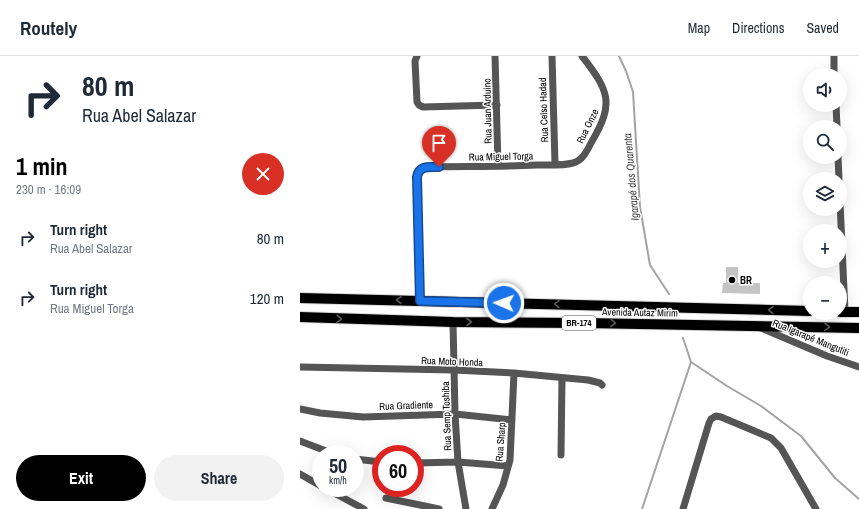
<!DOCTYPE html>
<html lang="en">
<head>
<meta charset="utf-8">
<style>
	body { margin:0; font-family:"Archivo Narrow",sans-serif; background:#f2f2f3; color:#1f2937; height:100vh; display:flex; flex-direction:column; font-size:15px; white-space:nowrap }
	* { box-sizing:border-box; margin:0 }
	p { font-size:13px; color:#747a83 }
	.icon { flex:none; width:22px; height:22px; fill:none; stroke:currentColor; stroke-width:2; stroke-linecap:round; stroke-linejoin:round }
	.map { position:relative; flex:1; overflow:hidden }
	.details { display:flex; flex-direction:column; background:#fff; width:300px }
	.details>* { flex:none }
	.guide { background:#fff; color:#1f2937; overflow:hidden }
	.buttons { position:absolute; left:503px; top:12px; display:grid; gap:8px }
	.buttons a { display:grid; place-items:center; width:44px; height:44px; border-radius:50%; background:#fff; box-shadow:0 4px 16px #0002; font-size:20px }
	.speed { position:absolute; left:12px; top:389px; display:flex; gap:8px; font-size:20px; font-weight:700; text-align:center }
	.speed>* { display:grid; place-content:center; width:52px; height:52px; border-radius:50%; background:#fff; box-shadow:0 4px 16px #0002; line-height:1 }
	.speed small { font-size:10px; font-weight:400 }
	.speed .limit { border:6px solid #d22; background:#fff; color:#111 }
	.pin { position:absolute; display:grid; place-items:center; width:34px; height:34px; color:#fff; margin:-41px -17px; border-radius:50% 50% 50% 0; rotate:-45deg; box-shadow:0 0 4px #0007 }
	.pin .icon { rotate:45deg }
	.me { position:absolute; width:44px; margin:-22px; rotate:272deg; stroke-linejoin:round; filter:drop-shadow(0 0 3px #0008) }
	.turn { display:flex; align-items:center; gap:14px; height:84px; padding:0 16px; font-size:18px }
	.turn .icon { width:52px; height:52px; stroke-width:2.5 }
	.turn b { display:block; font-size:28px; line-height:34px }
	.round { display:grid; place-items:center; flex:none; width:42px; height:42px; border-radius:21px; background:#f2f2f3 }
	.summary { display:flex; align-items:center; justify-content:space-between; height:68px; padding:0 16px }
	h1 { font-size:24px; font-weight:700; line-height:30px; color:#000 }
	.button { display:flex; gap:8px; margin-top:auto; padding:8px 16px }
	.button a { flex:1; height:46px; border-radius:24px; background:#000; color:#fff; font-size:16px; font-weight:700; line-height:46px; text-align:center }
	.button a+a { background:#f2f2f3; color:#1f2937 }
	ul { padding:0; list-style:none }
	li { display:flex; align-items:center; gap:12px; height:60px; padding:0 16px }
	li div { flex:1 }
	li b { display:block; font-size:15px }
	li em { font-style:normal }
	header { display:flex; align-items:center; gap:24px; box-sizing:border-box; height:56px; padding:0 20px; background:#fff; border-bottom:1px solid #e0e1e3 }
	header strong { font-size:19px }
	nav { display:flex; gap:22px; margin-inline-start:auto; font-size:14px }
	main { display:flex; flex:1; min-height:0 }
	.map>svg:first-child { display:block }
	.lines { fill:none; stroke-linecap:round; stroke-linejoin:round }
	.stream { stroke:#a3a3a3; stroke-width:2 }
	.building { fill:#c4c4c4 }
	.primary-casing { stroke:#dbdbdb; stroke-width:12 }
	.street { stroke:#555; stroke-width:7 }
	.primary { stroke:#000; stroke-width:10 }
	.oneway { stroke:#595959 }
	.route-casing { stroke:#114b97; stroke-width:10 }
	.route { stroke:#1a73e8; stroke-width:7 }
	.poi-dot { fill:#000; stroke:#fff; stroke-width:1.5 }
	.labels { text-anchor:middle; stroke-width:3; stroke-linejoin:round; paint-order:stroke }
	.shield { fill:#fff; stroke:#4c4c4c; stroke-width:1 }
	.shield-label { font-size:9px; font-weight:bold; fill:#000 }
	.street-label { font-size:10px; fill:#000; stroke:#fff }
	.poi-label { font-size:10px; font-weight:bold; fill:#000; stroke:#fff; text-anchor:start }
	.water-label { font-size:11px; font-style:italic; fill:#444; stroke:#fff }
</style>
</head>
<body>
<header>
<strong>Routely</strong>
<nav><a>Map</a><a>Directions</a><a>Saved</a></nav>
</header>
<main>
<section class="details">
<div class="guide">
<div class="turn"><svg class="icon" aria-label="right" viewBox="0 0 24 24"><path d="M7 20v-9h11M14 6l5 5-5 5"/></svg><div><b>80 m</b>Rua Abel Salazar</div></div>
</div>
<div class="summary"><div><h1>1 min</h1><p>230 m · 16:09</p></div><a class="round" style="background:#d93025;color:#fff"><svg class="icon" aria-label="close" viewBox="0 0 24 24"><path d="M6 6l12 12M18 6L6 18"/></svg></a></div>
<ul>
<li><svg class="icon" aria-label="right" viewBox="0 0 24 24"><path d="M7 20v-9h11M14 6l5 5-5 5"/></svg><div><b>Turn right</b><p>Rua Abel Salazar</p></div><em>80 m</em></li>
<li><svg class="icon" aria-label="right" viewBox="0 0 24 24"><path d="M7 20v-9h11M14 6l5 5-5 5"/></svg><div><b>Turn right</b><p>Rua Miguel Torga</p></div><em>120 m</em></li>
</ul>
<div class="button"><a>Exit</a><a>Share</a></div>
</section>
<div class="map">
<svg width="559" height="453" viewBox="0 0 559 453">
	<rect width="100%" height="100%" fill="#fff"/>
	<g class="lines">
		<path class="stream" d="M319,0L326,15L333,36L340,151L350,209L369,238
			M391,306L427,330L461,350L501,380L535,422L559,443
			M342,453L391,306L383,282"/>
	</g>
	<path class="building" d="M426,211H438V227H460V238L422,237L423,227H426Z"/>
	<g class="lines">
		<g class="primary-casing">
			<path id="primary" d="M0,242L510,255
				M540,256H559
				M0,261L153,266L284,267L559,272"/>
		</g>
		<path class="street" d="M117,0L115,5L117,46L119,49L123,51L197,49
			M195,0L198,109
			M252,0L255,108
			M534,0V19
			M536,49L537,71
			M538,101L539,123
			M540,146L545,256
			M120,245L117,125L118,116L124,111C161,110 199,111 237,109C248,109 262,110 273,107C282,105 287,95 291,87C315,47 309,35 282,0
			M153,266L155,358L158,406L166,453
			M461,272L527,300L559,311
			M0,311L154,314L214,317L288,324L300,327L302,329
			M0,353L20,357L63,361L155,358L212,364
			M0,385L34,398
			M261,399L262,322
			M55,403L81,406
			M115,407L158,406L208,410
			M0,418L21,430
			M25,432L64,453
			M86,442L139,453
			M192,453L203,429L210,404L214,317
			M383,453L409,367L411,363L416,360L421,361L471,382L481,392L516,453"/>
		<use href="#primary" class="primary"/>
	</g>
	<defs><path id="oneway-chevron" d="M-2-3.5L2.5 0L-2 3.5" fill="none" stroke-width="1.6" stroke-linecap="round" stroke-linejoin="round"/></defs>
	<g class="oneway">
		<use href="#oneway-chevron" transform="translate(99 244) rotate(-179)"/>
		<use href="#oneway-chevron" transform="translate(257 248) rotate(-178)"/>
		<use href="#oneway-chevron" transform="translate(471 254) rotate(-178)"/>
		<use href="#oneway-chevron" transform="translate(39 263) rotate(2)"/>
		<use href="#oneway-chevron" transform="translate(169 266)"/>
		<use href="#oneway-chevron" transform="translate(313 267) rotate(1)"/>
		<use href="#oneway-chevron" transform="translate(527 271) rotate(2)"/>
	</g>
	<g class="lines">
		<g class="route-casing">
			<path id="route" d="M139,111C129,111 119,109 117,121L120,245L204,247"/>
		</g>
		<use href="#route" class="route"/>
	</g>
	<circle class="poi-dot" cx="432" cy="224" r="4"/>
	<g class="labels">
		<rect class="shield" x="262" y="260" width="34" height="14" rx="3"/>
		<g class="shield-label">
			<text x="279" y="270">BR-174</text>
		</g>
		<g class="street-label">
			<text transform="translate(243 54) rotate(-92)" y="4">Rua Celso Hadad</text>
			<text transform="translate(187 55) rotate(-91)" y="4">Rua Juan Arduino</text>
			<text transform="translate(287 70) rotate(-64)" y="4">Rua Onze</text>
			<text transform="translate(201 100) rotate(-1)" y="4">Rua Miguel Torga</text>
			<text transform="translate(340 256) rotate(1)" y="4">Avenida Autaz Mirim</text>
			<text transform="translate(511 281) rotate(22)" y="4">Rua Igarapé Mangutiti</text>
			<text transform="translate(152 305) rotate(2)" y="4">Rua Moto Honda</text>
			<text transform="translate(106 349) rotate(-2)" y="4">Rua Gradiente</text>
			<text transform="translate(146 360) rotate(-92)" y="4">Rua Semp Toshiba</text>
			<text transform="translate(200 386) rotate(-86)" y="4">Rua Sharp</text>
		</g>
		<g class="poi-label">
			<text x="440" y="228">BR</text>
		</g>
		<g class="water-label">
			<text transform="translate(331 121) rotate(-95)" y="4">Igarapé dos Quarenta</text>
		</g>
	</g>
</svg>
<div class="buttons">
<a><svg class="icon" aria-label="sound" viewBox="0 0 24 24"><path d="M4 9h4l5-4v14l-5-4H4zM17 9q2 3 0 6"/></svg></a>
<a><svg class="icon" aria-label="search" viewBox="0 0 24 24"><circle cx="10" cy="10" r="6"/><path d="M15 15l6 6"/></svg></a>
<a><svg class="icon" aria-label="layers" viewBox="0 0 24 24"><path d="M12 4l9 5-9 5-9-5zM3 14l9 5 9-5"/></svg></a>
<a>+</a>
<a>−</a>
</div>
<div class="speed"><div>50<small>km/h</small></div><div class="limit">60</div></div>
<div class="pin" style="left:139px;top:111px;background:#d93025"><svg class="icon" aria-label="arrive" viewBox="0 0 24 24"><path d="M6 21V4h12l-3 4 3 4H6"/></svg></div>
<svg class="me" style="left:204px;top:247px" viewBox="-20 -20 40 40"><circle r="17" fill="#1a73e8" stroke="#fff" stroke-width="3"/><path d="M0-11L8 9 0 5-8 9z" fill="#fff"/></svg>
</div>
</main>
</body>
</html>
